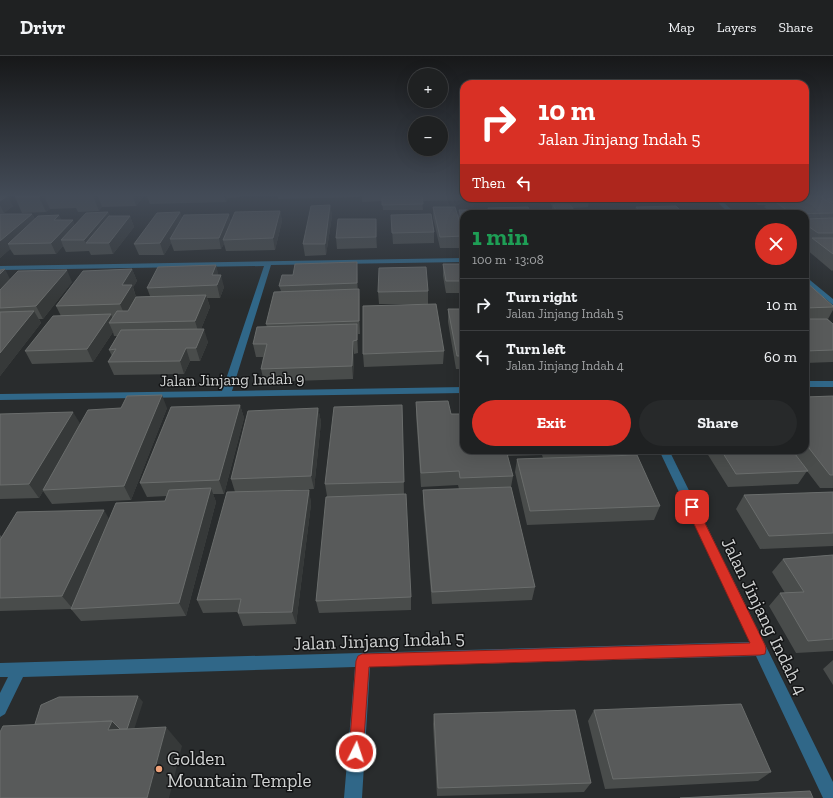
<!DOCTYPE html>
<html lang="en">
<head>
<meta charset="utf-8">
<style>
	body { margin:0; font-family:"Zilla Slab",serif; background:#27292a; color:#f1f3f6; height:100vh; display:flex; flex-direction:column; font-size:15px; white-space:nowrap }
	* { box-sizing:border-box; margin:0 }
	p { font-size:13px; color:#a1a3a5 }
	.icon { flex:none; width:22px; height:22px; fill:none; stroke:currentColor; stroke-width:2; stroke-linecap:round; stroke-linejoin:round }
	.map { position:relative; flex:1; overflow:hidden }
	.sheet { position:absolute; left:460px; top:154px; width:349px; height:244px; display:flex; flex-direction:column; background:#1f2122; border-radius:12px; box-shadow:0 4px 16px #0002,0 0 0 1px #3c3e40 }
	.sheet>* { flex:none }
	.banner { position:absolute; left:460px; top:24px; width:349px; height:122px; border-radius:12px; box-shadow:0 4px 16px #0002,0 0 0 1px #3c3e40; background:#d93025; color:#fff; overflow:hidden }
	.fabs { position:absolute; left:408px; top:12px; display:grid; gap:8px }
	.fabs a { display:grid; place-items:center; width:40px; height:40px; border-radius:50%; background:#1f2122; box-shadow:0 4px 16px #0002,0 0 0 1px #3c3e40; font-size:20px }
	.pin { position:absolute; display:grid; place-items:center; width:34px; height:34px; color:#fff; margin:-17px; border-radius:8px; box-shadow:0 2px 6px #0006 }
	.me { position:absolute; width:44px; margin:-22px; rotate:4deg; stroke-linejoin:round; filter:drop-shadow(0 0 3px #0008) }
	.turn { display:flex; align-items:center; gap:14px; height:84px; padding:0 12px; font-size:18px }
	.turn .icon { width:52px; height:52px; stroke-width:2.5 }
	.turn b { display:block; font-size:28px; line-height:34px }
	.then { display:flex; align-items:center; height:38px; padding:0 12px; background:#0003; gap:8px; font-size:15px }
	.round { display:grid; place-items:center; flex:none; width:42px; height:42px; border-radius:21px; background:#27292a }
	.overview { display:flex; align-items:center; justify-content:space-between; height:68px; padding:0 12px }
	h1 { font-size:24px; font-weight:700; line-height:30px; color:#1e9e55 }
	.primary-button { display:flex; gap:8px; margin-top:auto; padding:8px 12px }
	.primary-button a { flex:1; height:46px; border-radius:24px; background:#d93025; color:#fff; font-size:16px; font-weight:700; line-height:46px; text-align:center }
	.primary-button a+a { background:#27292a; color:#f1f3f6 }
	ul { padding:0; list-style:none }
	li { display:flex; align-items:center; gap:12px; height:52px; padding:0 12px; border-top:1px solid #3c3e40 }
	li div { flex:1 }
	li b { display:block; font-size:15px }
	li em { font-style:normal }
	header { display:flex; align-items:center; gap:24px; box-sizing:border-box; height:56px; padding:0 20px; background:#1f2122; border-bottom:1px solid #3c3e40 }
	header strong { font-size:19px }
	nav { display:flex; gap:22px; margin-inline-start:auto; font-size:14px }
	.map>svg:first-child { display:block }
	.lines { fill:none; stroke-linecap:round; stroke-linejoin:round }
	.street { fill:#306788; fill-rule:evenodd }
	.wall { fill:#494c4b }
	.shaded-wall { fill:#363939 }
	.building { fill:#585a5a; stroke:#6a6d6c }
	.route { fill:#d93025; stroke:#8d1f18 }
	.poi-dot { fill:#f0a279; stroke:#131415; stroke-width:1.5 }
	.labels { text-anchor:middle; stroke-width:3; stroke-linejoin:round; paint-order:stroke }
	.street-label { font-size:16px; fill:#d0d2d2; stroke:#131415 }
	.near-street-label { font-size:19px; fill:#d0d2d2; stroke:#131415 }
	.near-poi-label { font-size:19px; fill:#d0d2d2; stroke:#131415; text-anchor:start }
</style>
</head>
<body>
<header>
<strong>Drivr</strong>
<nav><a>Map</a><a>Layers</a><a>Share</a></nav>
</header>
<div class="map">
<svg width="833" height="742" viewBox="0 0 833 742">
	<rect width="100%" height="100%" fill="#292c2d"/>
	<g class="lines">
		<path class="street" d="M713,142H719L736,158H730Z
			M464,202V206L271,209L232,335L464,331V337L0,344V338L222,335L264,210L0,214V210Z
			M805,220L833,243V249L805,226Z
			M805,325H833V331H805Z
			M659,394H669L833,726V742H823L756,600L370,611L362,742H344L355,611L23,621L5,658L0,661V637L8,621H0V607L750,586Z"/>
	</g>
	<path class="wall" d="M0,140L13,150L4,157H0Z
		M16,140H144L136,150L102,151L99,155L78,156L76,152L50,153L46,156L22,157L15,141Z
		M147,140H240V141L228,142V141L226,146L150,148Z
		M278,140H360V141L278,143Z
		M362,140H464V142H525V143L422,145L423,154H383L382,145L362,146Z
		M805,140H833V214L832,215L806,193L809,187L805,183V158H773L764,151L766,149H758L749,142H805Z
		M546,142H606H586L589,146L588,151L572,152L574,154L584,158H538V157L553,156L552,155V150L549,145V143H547Z
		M330,149L332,160L326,199L305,200L303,188Z
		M433,151L458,161L459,154L464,158L463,192H440L433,162Z
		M636,151L684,158H634Z
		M488,152L531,158H488Z
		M590,154L611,157L634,158H590Z
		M689,154L718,158H687Z
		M280,155L282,165L275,194L226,195L224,188L221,193L174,195L171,187L164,199H139L134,188L180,156L182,163L231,164Z
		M108,156L110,160H130L134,171L113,198L91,199L89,195L66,196L63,190L56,198L14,199L10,193L0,202V158H32L35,163L59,159L61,164L75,169Z
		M391,159L434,176V187L393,188Z
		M376,163L377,192L337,193L336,182Z
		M443,208H464V237H446L443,220Z
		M216,209L218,219L224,231L220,242H207L210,251L201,273L208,286L200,305H190L184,318L114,319L108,306L112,300L109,294L117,280H114L113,276L93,306L32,308L25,295L61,260L56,250L132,213L137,225L133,231L136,241L150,240L147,232Z
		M0,214L10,224L72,226L43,263H39L41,267L0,320Z
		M358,218V233H359L360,245V278H358V297L354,298L353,323L264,326L261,313L263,301H256L253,288L267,271L266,268L281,235L279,230Z
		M805,225L833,251V254L828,263L833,268V306L805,307Z
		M428,235V248H379L378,236Z
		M448,253H464V313H456L448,266Z
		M444,295L443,308L364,311L363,298Z
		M833,340V432H820L807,415L798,428L728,431L705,394H805V341Z
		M416,346L451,358L513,420L511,431L535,531L532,544L432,548L423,448V434L459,433L458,429L421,431L416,359Z
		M240,349L244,362L224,438H213L216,446L186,560L81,565L71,553L0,555V479L2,481L109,463L165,445L167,440L147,441L140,427Z
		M402,349L404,438L411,541V554L319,557L316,545L327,440L325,428Z
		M167,352L131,444L52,448L43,435L39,442L0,443V358L80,368Z
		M318,352L321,366L314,433L247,436L309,434L311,448L296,568L243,570L238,557V556L203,557L197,544L235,436L231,423Z
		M507,394H628L626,400L660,450L654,464L527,469L515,416L517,403L543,402L542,399L508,400Z
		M833,436V490L760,493L736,453L744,439Z
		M833,499V595L796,597L769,550L780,537H785L772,516L783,503Z
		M833,604V629L823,613Z
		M594,654L771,716L758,725L605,733L588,665Z
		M434,658L591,727L584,736L437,740L433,668Z"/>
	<path class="shaded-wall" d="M7,140H8L13,150L4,157L0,149V145Z
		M40,140H44L50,153L46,156L39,141Z
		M93,140H98L102,151L99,155Z
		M133,140H144L136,150Z
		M224,140L228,141L226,146Z
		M330,149L332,160L326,199L325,188Z
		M280,155L282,165L275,194L273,182Z
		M108,156L112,167L86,187L84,184Z
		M180,156L183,167L170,183L171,187L164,199L160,187Z
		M32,158L37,168L8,188L10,193L0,202V185Z
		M229,158L232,169L223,184L224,188L221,193L219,182Z
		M59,159L64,170L54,164Z
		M130,160L134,171L113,198L109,187Z
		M376,163L377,174V192L376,181Z
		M73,164L77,175L61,184L63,190L56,198L51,187Z
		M357,206L358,218V239L357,227Z
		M216,209L219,221L212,219Z
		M5,213L11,225L0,237V218Z
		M132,213L137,225L133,232L136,241L125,260L120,248L122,229Z
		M67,214L72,226L43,263L36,250Z
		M221,219L224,231L220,242L217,229Z
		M359,233L360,245V278L359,265Z
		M206,239L210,251L199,278L195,265Z
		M34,255L41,267L0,320V297Z
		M111,258L114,267H109L113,276L93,306L87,293Z
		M357,268L358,281V297L357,284Z
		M204,273L208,286L200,305L196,292Z
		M353,285L354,298L353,323L352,310Z
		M186,292L190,305L184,318L180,305Z
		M162,339L167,352L131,444L124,430Z
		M240,349L244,362L224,438L219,424Z
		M318,352L321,366L314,433L311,420Z
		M73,356L81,369L39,442L29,428Z
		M211,432L216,446L186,560L179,547Z
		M309,434L311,448L296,568L292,556Z
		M104,454L112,468L73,553L62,540Z
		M138,640L143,646L131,683L108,674L112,665Z
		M166,671L182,690L169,742H147Z"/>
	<path class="building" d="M0,140H7L0,145Z
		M16,140H40L39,141H15Z
		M422,140L423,148L382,149V141Z
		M805,140H820L833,149V157L792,158L770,142H805Z
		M552,142H586L589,146L555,147Z
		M833,142V147L827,143Z
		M330,149L325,188H303L311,150Z
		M553,149H570L574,154H561L560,158H559L558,156H557Z
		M676,150L684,158H642L636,151Z
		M433,151H455L464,180L440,181Z
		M528,151L531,158H490L488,152Z
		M459,154H479L480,158H464V170Z
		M561,154H581L584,158H563Z
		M590,154H608L611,157H633L634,158H593Z
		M689,154H713L718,158H693Z
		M280,155L273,182L223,184L235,156Z
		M108,156L84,184H61L86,157Z
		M180,156L160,187L134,188L157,157Z
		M558,156L559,158H539L538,157Z
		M0,158H32L0,185Z
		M229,158L219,182L170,183L184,159Z
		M431,158L434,176L392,177L391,159Z
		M59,159L54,164H73L51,187L8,188L38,160Z
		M109,160H130L109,187H86Z
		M833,162V177H818L805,168V163Z
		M338,163H376V181L336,182Z
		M812,182H833V198Z
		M357,206V227L279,230L282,219H293L295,208Z
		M443,208H464V225H446Z
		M216,209L212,219H221L217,229L147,232L158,211Z
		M426,211L428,235L378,236L379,212Z
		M5,213L0,218V214Z
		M132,213L122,229H132L120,248L56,250L83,215Z
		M67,214L36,250L0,252V234L18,215Z
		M805,225L833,250V251L805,252Z
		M359,233V265L266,268L274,236Z
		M206,239L195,265L109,267L117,255H128L136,241Z
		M436,248L444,295L363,298V250Z
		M448,253H464V300H457Z
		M34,255L0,297V256Z
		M111,258L87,293L25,295L53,260Z
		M805,263H827L833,268V294L805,295Z
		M357,268V284L353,285L352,310L261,313L267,288H253L257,271Z
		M204,273L196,292H186L180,305L108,306L116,293L109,294L121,274Z
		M162,339L124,430L43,434L88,354L121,352L127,340Z
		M833,340V419H830L805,387V341Z
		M448,345L451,358H464V394H506L513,420L460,422L459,415L421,417L416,346Z
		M240,349L219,424L140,427L171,351Z
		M402,349L404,426L325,428L334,351Z
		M318,352L311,420L231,423L248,355Z
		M73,356L29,428L0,429V358Z
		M721,394H792L808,415L736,418Z
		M637,399L660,450L530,455L517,403Z
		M511,431L535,531L432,536L423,434Z
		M211,432L179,547L71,553L116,447L165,445L169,434Z
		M309,434L292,556L238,557L241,543L197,544L227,436Z
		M833,436V477L769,480L744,439Z
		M406,438L411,541L316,545L326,441Z
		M104,454L62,540L0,542V484L17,456Z
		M833,499V583L808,585L780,537L804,536L783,503Z
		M138,640L127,673H120L112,665L35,668L41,649L59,641Z
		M741,648L771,716L613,723L594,654Z
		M575,654L591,727L438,732L434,658Z
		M112,665L108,674L166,671L147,742H0V676L3,670Z
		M810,735L813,742H680Z"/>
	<linearGradient id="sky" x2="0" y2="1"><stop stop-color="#171819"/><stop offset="0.57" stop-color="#434b57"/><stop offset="1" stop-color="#434b57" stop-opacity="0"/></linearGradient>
	<rect width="833" height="244" fill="url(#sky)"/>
	<path class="route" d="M692,447L697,451L765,589L766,593L765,598L760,599L369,611L363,696L361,701L356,704L351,701L349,696L356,605L358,600L362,598L750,587L686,451Z"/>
	<circle class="poi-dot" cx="159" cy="713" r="4"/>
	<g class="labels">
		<g class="street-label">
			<text transform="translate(232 323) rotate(-1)" y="6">Jalan Jinjang Indah 9</text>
		</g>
		<g class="near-street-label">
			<text transform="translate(765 560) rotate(64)" y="7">Jalan Jinjang Indah 4</text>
			<text transform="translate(379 584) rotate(-2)" y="7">Jalan Jinjang Indah 5</text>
		</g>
		<g class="near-poi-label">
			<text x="167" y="709">Golden<tspan x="167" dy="22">Mountain Temple</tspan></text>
		</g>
	</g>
</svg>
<div class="fabs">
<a>+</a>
<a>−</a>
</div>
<div class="pin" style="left:692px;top:451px;background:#d93025"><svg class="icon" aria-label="arrive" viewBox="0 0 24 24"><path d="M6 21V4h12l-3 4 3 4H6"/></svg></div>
<svg class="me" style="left:356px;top:696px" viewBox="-20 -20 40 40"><circle r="17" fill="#d93025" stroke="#fff" stroke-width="3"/><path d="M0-11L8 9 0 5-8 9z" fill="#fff"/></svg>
<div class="banner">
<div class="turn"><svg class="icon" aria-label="right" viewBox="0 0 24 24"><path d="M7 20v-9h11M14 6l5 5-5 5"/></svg><div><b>10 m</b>Jalan Jinjang Indah 5</div></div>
<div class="then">Then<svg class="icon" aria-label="left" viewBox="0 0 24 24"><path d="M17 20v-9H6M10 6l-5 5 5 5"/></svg></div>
</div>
<section class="sheet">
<div class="overview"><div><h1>1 min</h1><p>100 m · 13:08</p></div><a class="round" style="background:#d93025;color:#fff"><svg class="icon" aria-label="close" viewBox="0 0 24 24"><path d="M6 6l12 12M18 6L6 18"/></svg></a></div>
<ul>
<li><svg class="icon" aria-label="right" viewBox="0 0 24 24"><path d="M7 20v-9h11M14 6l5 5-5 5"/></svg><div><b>Turn right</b><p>Jalan Jinjang Indah 5</p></div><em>10 m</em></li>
<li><svg class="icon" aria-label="left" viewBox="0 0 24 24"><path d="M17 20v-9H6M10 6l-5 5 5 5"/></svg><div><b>Turn left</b><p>Jalan Jinjang Indah 4</p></div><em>60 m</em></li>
</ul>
<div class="primary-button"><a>Exit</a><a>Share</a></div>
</section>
</div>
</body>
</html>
